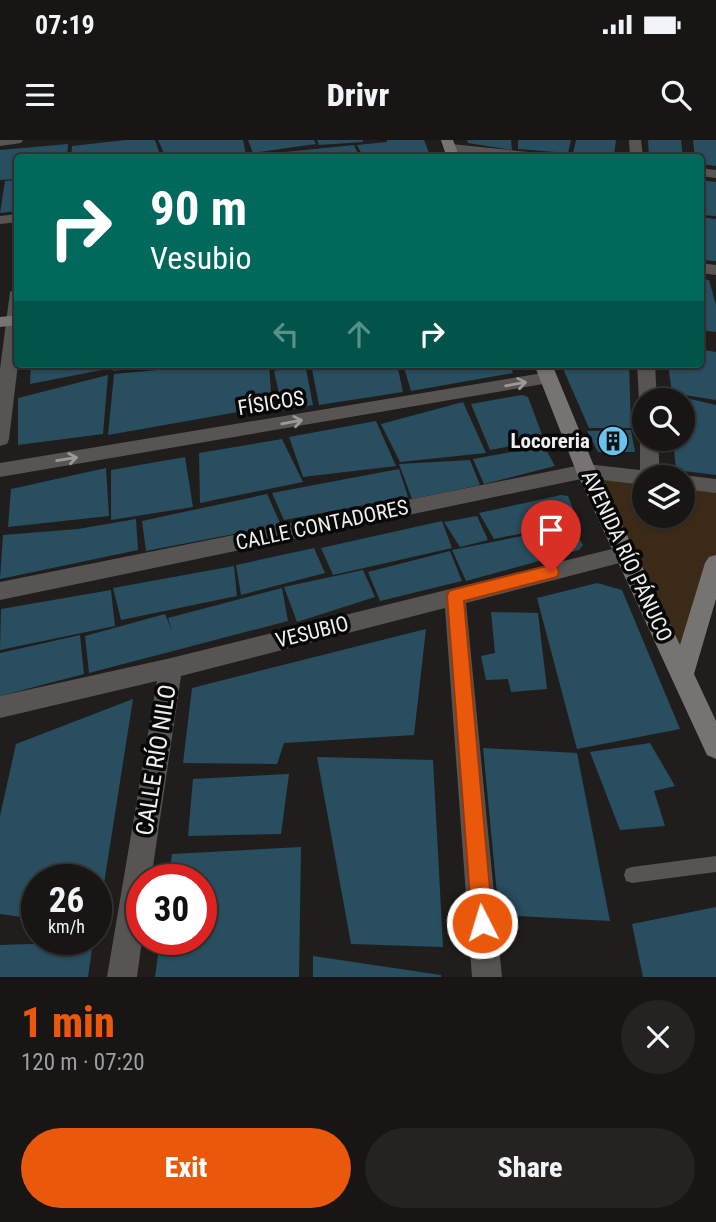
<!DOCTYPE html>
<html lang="en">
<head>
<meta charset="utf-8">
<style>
	body { margin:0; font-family:"Roboto Condensed",sans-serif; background:#252322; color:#f1f3f6; height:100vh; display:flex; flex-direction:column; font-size:26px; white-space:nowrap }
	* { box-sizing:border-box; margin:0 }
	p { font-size:23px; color:#9f9fa0 }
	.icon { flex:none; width:38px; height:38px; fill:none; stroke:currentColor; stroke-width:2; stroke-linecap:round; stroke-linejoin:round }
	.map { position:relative; height:837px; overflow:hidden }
	.side { display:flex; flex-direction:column; background:#181615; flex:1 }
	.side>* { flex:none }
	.top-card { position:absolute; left:14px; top:14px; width:690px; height:214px; border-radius:7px; box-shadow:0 2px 5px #0004,0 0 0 2px #363534; background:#00695c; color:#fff; overflow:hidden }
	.tools { position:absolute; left:632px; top:248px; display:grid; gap:14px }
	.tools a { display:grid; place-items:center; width:63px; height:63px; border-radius:50%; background:#181615; box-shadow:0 2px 5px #0004,0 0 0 2px #363534; font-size:35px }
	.speed { position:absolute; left:21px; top:724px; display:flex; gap:14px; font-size:35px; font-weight:700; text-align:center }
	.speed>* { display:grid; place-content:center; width:91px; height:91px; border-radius:50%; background:#181615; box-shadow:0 2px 5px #0004,0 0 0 2px #363534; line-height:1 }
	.speed small { font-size:18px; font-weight:400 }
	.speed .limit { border:10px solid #d22; background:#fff; color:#111 }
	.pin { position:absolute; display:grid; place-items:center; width:60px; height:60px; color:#fff; margin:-72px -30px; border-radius:50% 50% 50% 0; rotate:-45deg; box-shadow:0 0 7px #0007 }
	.pin .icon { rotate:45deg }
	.me { position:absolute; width:77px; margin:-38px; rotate:355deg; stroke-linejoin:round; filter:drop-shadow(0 0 5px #0008) }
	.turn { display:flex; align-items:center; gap:24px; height:147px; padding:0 21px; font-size:32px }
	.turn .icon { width:91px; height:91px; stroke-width:2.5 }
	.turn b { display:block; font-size:49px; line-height:60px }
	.lanes { display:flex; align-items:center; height:66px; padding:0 21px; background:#0003; justify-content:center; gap:35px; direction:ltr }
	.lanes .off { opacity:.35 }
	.round { display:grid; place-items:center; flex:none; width:74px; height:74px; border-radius:37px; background:#252322 }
	.overview { display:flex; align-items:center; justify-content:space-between; height:119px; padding:0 21px }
	h1 { font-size:42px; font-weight:800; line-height:52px; color:#ea580c }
	.button { display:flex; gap:14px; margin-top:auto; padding:14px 21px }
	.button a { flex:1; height:80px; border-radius:42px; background:#ea580c; color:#fff; font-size:28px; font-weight:800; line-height:80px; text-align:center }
	.button a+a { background:#252322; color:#f1f3f6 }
	.status { display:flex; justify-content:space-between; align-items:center; height:49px; padding:0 35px; background:#181615; direction:ltr }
	.status svg { height:19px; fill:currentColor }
	header { display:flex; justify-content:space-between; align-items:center; height:91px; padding:0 21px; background:#181615; font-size:32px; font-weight:800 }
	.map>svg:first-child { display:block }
	.green { fill:#3b2a18 }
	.building { fill:#284e60 }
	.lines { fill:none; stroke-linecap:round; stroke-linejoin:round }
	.lane { fill:#565554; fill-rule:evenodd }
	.street { fill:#565554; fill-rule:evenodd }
	.secondary { fill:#767472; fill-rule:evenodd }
	.oneway { stroke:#9c9a99 }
	.route { fill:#ea580c; stroke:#983908; stroke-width:2 }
	.labels { text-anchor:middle; stroke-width:7; stroke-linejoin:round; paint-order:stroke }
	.street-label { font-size:21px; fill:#f1efed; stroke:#090808 }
	.poi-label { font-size:21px; font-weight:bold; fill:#f1efed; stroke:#090808; text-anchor:end }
	.near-street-label { font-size:24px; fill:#f1efed; stroke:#090808 }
</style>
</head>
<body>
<div class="status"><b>07:19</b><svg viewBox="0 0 49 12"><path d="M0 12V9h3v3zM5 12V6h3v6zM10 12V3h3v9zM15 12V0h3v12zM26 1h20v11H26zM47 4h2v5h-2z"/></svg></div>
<header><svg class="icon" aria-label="menu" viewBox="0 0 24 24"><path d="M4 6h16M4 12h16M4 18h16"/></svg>Drivr<svg class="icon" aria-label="search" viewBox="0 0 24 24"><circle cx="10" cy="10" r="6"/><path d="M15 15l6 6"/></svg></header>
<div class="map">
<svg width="716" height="837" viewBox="0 0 716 837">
	<rect width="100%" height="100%" fill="#201e1c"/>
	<path class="green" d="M586,331L644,338V376H682L683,343L716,347V423L683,532Z"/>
	<path class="building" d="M126,0H155L161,18H71L72,6Z
		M158,0H243L246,15L166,18Z
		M248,0H314L316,4L253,13Z
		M317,0H363V2L319,5Z
		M387,0H424L431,18H364L357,5L387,2Z
		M467,0H511L512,10L468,3Z
		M518,0H571L568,13L518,9Z
		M576,0H616L614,16L573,13Z
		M648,0H681L683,18H649Z
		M693,0H716V26L700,24V18H695Z
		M68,4L67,18H18V39L0,40V10Z
		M354,5L360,18H277L275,13Z
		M18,40V71L0,73L5,41Z
		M700,40L716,42V76L700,75Z
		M700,77L716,79V121L700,120Z
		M700,139L709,140L716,165V192L700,190Z
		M700,209L716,212V260L672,253L668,224H700Z
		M31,224H103L102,230L30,244Z
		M114,224H160V226L113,231Z
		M221,224H269L272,266L108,295L114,234Z
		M305,224L313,265L283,271L274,231Z
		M311,224H397L403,252L319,265Z
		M403,224H510L513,233L411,251Z
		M561,224H629L631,288H589Z
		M108,235L103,294L18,305V258Z
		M669,254L716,265V335L676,330L673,299H682V261H670Z
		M522,255L528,257L544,300L490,310L471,264Z
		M463,262L486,313L400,322L381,284Z
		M376,281L396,326L303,337L289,297Z
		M631,290L635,312H598L587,291Z
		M282,299L303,342L200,363L199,313Z
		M544,306L555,326L484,344L473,319Z
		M185,317L193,367L111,380V330Z
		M470,320L480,345L412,359L399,324Z
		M106,328L109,376L8,387L11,349Z
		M399,329L408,357L284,380L272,353Z
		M267,354L281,385L146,411L142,381Z
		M561,355L568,356L578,382L494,399L479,373Z
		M477,376L488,400L460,407L444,382Z
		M136,379L138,410L0,439L3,395L78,389Z
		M442,381L452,408L333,435L321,408Z
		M572,386L583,405L579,410L466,441L452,410Z
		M314,408L325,433L241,455L236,425Z
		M450,411L462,441L380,461L368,432Z
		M234,426L237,456L121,480L113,448Z
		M363,430L375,457L297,482L284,447Z
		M597,443L622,450L680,589L577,609L537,458Z
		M282,448L288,481L89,533L85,496L165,474L172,491L168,478Z
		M111,450L115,486L0,510L1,469Z
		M491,472L538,473L547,549L511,552L508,539L486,540L481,516L495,513Z
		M426,489L414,595L284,603L277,624L183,623L192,548Z
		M80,495L84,534L0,556V513Z
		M133,559L98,782L96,740H37V779L0,774V676L16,604Z
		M650,603L675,646L654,651L665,686L620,690L590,612Z
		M483,608L577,613L610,781L499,775Z
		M317,617L433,620L443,807L351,804Z
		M289,634L281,694L188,696L193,639Z
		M301,707L299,837H155L160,800H201V740H168L172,714Z
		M716,767V837H643L632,784Z
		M93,802L88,837H0V805Z
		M313,816L441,835V837H313Z"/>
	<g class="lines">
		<path class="lane" d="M716,716V732L632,743L626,741L624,735L626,729L632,727Z"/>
		<path class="street" d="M0,0H23L21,3L0,6Z
			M629,0H641L643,18H630Z
			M451,4L548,14L554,18H505L446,11L445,8Z
			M700,28L716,30V38L700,36Z
			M18,74V82L0,84V76Z
			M700,123L716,125V135L700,133Z
			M18,147V224L9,299L7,304L0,306V229L10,152Z
			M637,224H655L657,261H644V266L639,261Z
			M549,232L558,238L555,242L0,337V323Z
			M642,294L644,299H658L660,338H644V345L586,338L0,460V442L586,324L640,330V299Z
			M682,335L716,339V353L682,349V338H675Z
			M624,406L631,408L634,414L631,420L466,463L502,837H472L445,468L181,536L151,740H142V800L137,837H107L157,541L0,578V556L171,518Z"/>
		<path class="secondary" d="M441,0H453L460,18H447Z
			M18,175V185L0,187V177Z
			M534,224H552L596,331L680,505L705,423L709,417L716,415V459L694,534L716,581V619L707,615L576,331Z"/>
	</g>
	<defs><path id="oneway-shaft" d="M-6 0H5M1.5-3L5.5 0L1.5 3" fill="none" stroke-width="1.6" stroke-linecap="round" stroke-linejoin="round" transform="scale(1.75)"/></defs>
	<g class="oneway">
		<use href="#oneway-shaft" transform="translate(516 244) rotate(-10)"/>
		<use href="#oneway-shaft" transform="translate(292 282) rotate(-10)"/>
		<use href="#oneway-shaft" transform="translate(67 319) rotate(-9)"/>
	</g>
	<path class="route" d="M551,425L557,427L559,432L557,437L464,461L493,783L490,790L482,793L475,790L472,783L447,456L449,451L455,449Z"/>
	<defs>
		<g id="building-disc" transform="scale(1.575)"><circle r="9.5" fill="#67c4ef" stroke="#090808"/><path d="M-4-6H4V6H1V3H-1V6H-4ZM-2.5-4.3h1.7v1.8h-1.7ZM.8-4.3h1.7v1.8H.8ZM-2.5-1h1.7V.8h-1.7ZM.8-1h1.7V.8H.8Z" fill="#111"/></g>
	</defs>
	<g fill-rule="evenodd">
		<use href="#building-disc" x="613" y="301"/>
	</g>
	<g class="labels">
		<g class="street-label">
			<text transform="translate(271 263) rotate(-9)" y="7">FÍSICOS</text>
			<text transform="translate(322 385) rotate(-12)" y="7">CALLE CONTADORES</text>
			<text transform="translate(627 416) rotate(65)" y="7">AVENIDA RÍO PÁNUCO</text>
			<text transform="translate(312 492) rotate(-14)" y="7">VESUBIO</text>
		</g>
		<g class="poi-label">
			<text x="590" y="308">Locoreria</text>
		</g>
		<g class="near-street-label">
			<text transform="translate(156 620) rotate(-81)" y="8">CALLE RÍO NILO</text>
		</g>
	</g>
</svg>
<div class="tools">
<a><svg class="icon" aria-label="search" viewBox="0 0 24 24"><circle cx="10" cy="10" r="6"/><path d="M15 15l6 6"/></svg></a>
<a><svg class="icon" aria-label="layers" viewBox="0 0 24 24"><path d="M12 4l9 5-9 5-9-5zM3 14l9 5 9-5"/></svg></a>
</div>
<div class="speed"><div>26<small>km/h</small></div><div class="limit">30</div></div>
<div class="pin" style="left:551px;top:432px;background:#d93025"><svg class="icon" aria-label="arrive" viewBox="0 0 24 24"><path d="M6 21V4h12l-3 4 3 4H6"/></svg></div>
<svg class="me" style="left:482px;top:783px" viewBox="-20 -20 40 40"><circle r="17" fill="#ea580c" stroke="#fff" stroke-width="3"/><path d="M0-11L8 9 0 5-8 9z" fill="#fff"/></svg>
<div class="top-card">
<div class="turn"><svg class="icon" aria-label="right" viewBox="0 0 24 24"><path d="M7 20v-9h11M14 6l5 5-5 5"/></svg><div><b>90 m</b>Vesubio</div></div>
<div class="lanes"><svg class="icon off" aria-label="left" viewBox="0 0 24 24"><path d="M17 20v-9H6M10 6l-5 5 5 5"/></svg><svg class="icon off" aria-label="ahead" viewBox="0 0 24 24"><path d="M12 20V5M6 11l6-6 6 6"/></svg><svg class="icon" aria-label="right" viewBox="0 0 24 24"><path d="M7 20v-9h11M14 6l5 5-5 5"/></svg></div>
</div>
</div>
<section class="side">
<div class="overview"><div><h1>1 min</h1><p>120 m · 07:20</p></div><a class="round"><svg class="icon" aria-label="close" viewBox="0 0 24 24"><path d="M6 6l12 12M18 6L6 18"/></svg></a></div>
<div class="button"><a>Exit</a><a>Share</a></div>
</section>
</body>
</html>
